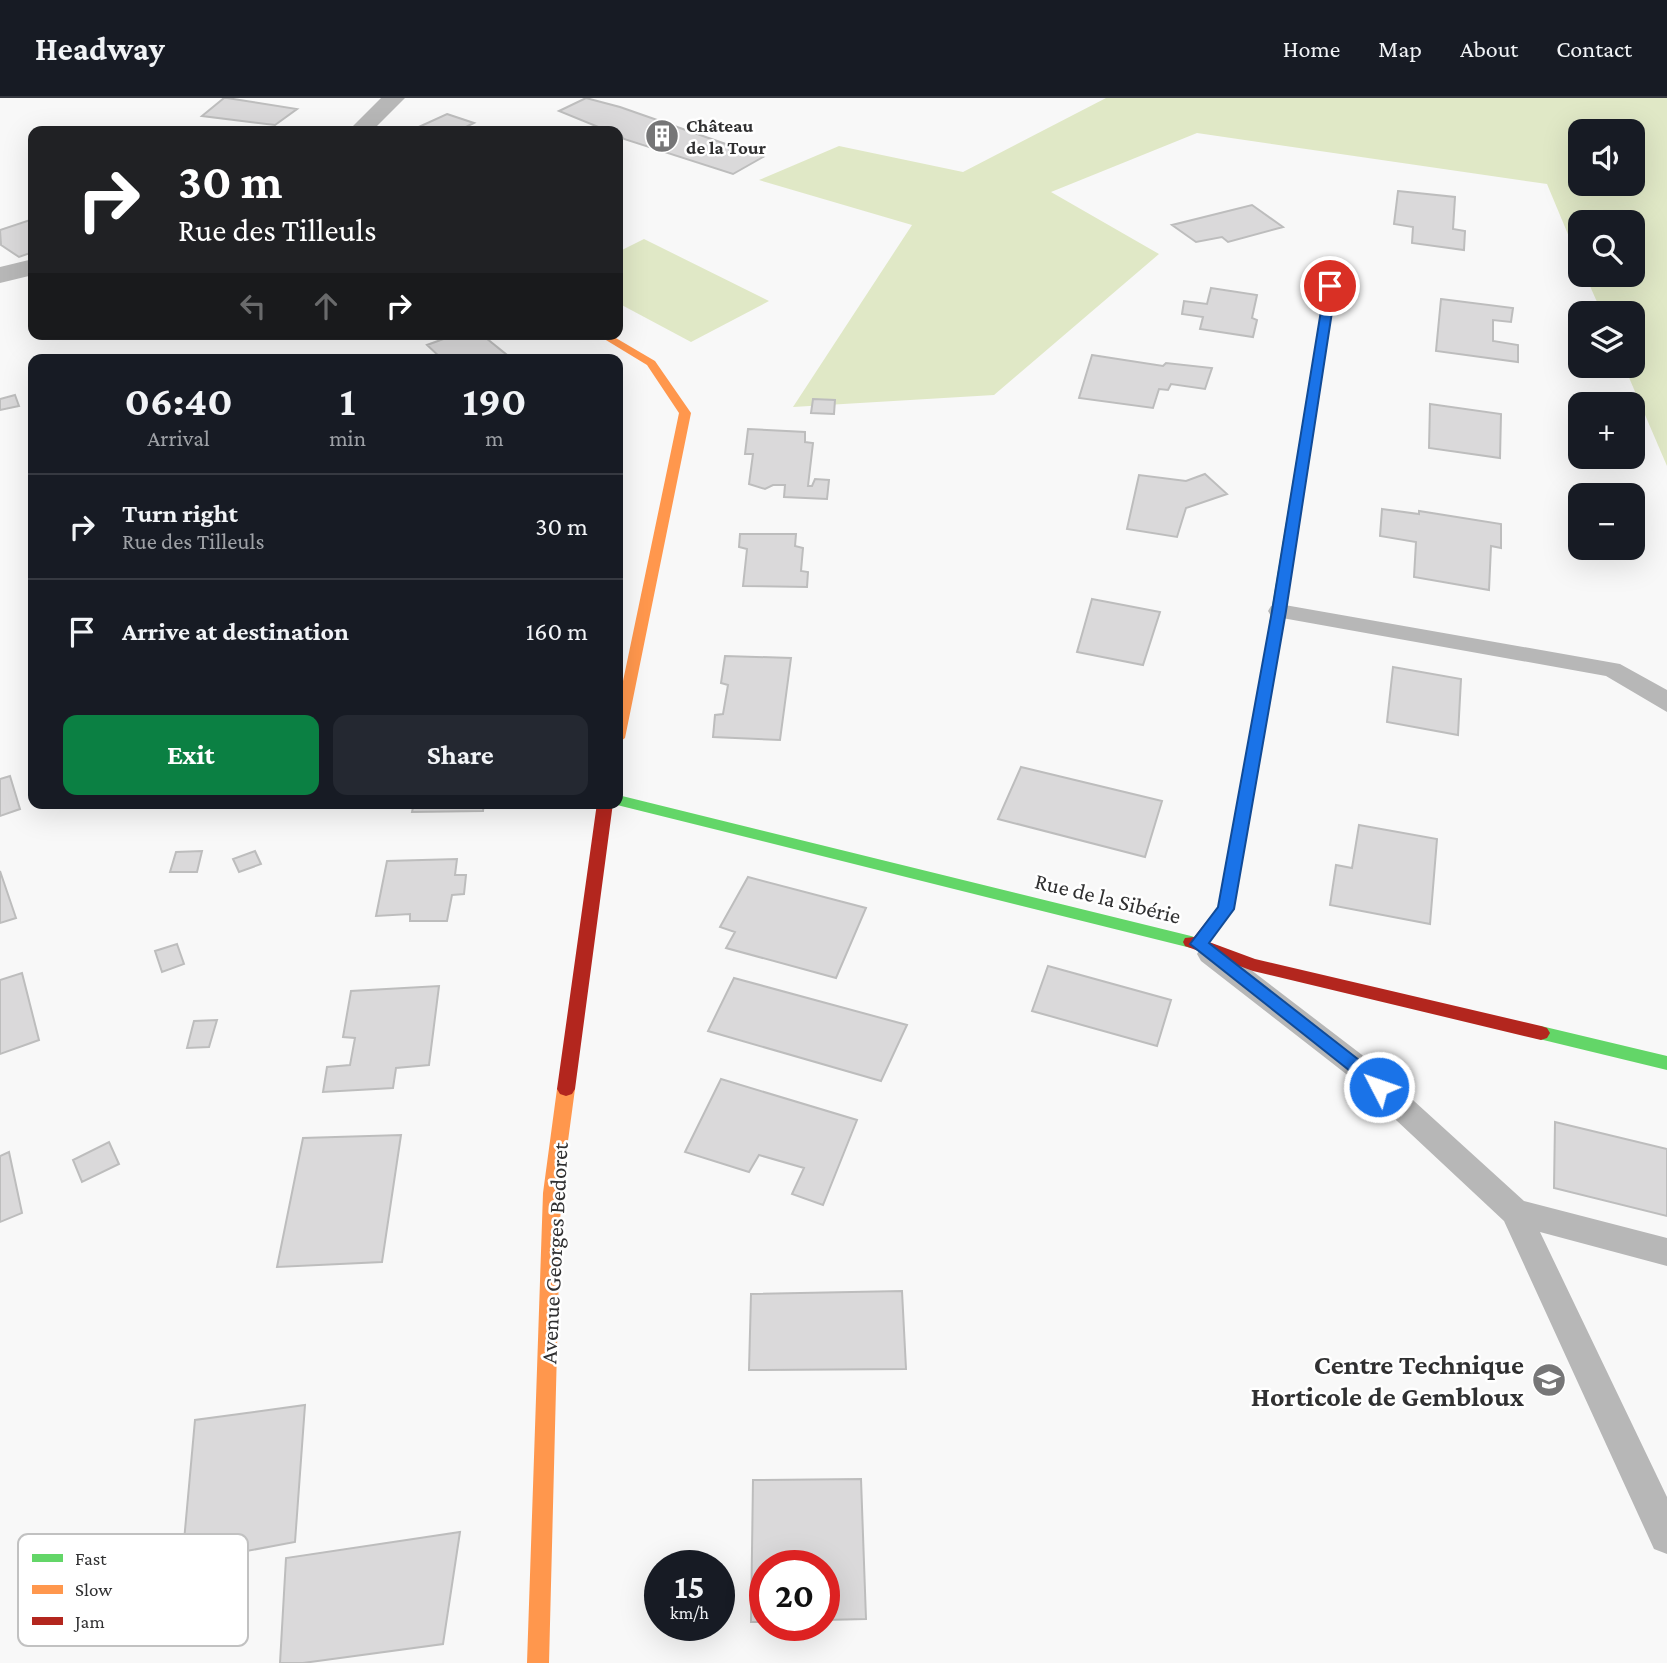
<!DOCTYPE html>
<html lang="en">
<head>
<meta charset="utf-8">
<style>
	body { margin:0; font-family:"Crimson Pro",serif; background:#242831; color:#f1f3f6; height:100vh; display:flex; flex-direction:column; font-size:26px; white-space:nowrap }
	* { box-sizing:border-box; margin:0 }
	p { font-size:23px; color:#9ea1a6 }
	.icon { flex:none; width:38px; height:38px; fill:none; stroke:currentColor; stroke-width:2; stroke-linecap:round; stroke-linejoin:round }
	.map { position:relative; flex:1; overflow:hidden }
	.drawer { position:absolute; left:28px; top:256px; width:595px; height:455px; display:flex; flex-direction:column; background:#171b24; border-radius:14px; box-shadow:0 7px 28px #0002 }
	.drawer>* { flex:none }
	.banner { position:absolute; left:28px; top:28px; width:595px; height:214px; border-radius:14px; box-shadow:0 7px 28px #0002; background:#202124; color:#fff; overflow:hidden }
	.buttons { position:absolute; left:1568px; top:21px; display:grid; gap:14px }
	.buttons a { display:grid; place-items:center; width:77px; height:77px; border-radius:14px; background:#171b24; box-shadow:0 7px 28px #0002; font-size:35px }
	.speed { position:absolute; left:644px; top:1452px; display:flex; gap:14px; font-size:35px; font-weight:700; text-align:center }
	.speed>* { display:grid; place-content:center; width:91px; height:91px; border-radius:50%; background:#171b24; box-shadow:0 7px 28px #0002; line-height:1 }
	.speed small { font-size:18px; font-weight:400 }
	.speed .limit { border:10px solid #d22; background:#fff; color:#111 }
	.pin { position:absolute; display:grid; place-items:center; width:60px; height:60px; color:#fff; margin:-30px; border:4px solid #fff; border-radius:50%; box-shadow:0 2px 7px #0007 }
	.me { position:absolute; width:77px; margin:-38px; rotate:311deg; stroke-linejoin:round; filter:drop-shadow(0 0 5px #0008) }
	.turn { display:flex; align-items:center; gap:24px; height:147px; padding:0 35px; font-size:32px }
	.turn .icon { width:91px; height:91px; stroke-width:2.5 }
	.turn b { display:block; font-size:49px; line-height:60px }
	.lanes { display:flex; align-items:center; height:66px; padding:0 35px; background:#0003; justify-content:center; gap:35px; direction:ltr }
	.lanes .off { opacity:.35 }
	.eta { display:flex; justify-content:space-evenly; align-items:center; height:119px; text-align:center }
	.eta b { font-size:42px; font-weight:700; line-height:49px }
	.primary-button { display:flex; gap:14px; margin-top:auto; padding:14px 35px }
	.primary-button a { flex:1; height:80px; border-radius:14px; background:#0b8043; color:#fff; font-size:28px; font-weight:700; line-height:80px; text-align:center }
	.primary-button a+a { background:#242831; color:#f1f3f6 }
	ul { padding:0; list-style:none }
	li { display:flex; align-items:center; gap:21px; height:105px; padding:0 35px; border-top:2px solid #363941 }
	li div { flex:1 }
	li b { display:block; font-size:26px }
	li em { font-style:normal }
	header { display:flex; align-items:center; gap:42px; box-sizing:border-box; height:98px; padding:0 35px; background:#171b24; border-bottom:2px solid #363941 }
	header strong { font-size:33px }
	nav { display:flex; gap:38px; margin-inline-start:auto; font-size:24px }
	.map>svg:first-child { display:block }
	.green { fill:#e0e8c6; fill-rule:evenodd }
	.building { fill:#dad9da; stroke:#bdbdbd; stroke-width:2 }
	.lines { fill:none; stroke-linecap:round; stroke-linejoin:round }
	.lane { fill:#b7b7b7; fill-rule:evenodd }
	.street { fill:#b7b7b7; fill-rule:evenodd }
	.fast { fill:#63d668; fill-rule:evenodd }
	.slow { fill:#ff974d; fill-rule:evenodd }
	.jam { fill:#b3261e; fill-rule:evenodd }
	.route { fill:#1a73e8; stroke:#114b97; stroke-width:2 }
	.labels { text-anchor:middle; stroke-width:5; stroke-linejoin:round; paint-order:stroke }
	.far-poi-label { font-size:19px; font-weight:bold; fill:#303031; stroke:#fff; text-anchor:start }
	.street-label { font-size:23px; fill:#303031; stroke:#fff }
	.near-poi-label { font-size:28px; font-weight:bold; fill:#303031; stroke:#fff; text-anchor:end }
	.key { fill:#fff; stroke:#c1c1c1; stroke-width:2 }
	.key-label { font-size:19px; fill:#303031 }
</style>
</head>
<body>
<header>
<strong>Headway</strong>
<nav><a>Home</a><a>Map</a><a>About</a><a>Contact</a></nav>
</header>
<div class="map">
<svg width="1667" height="1565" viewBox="0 0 1667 1565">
	<rect width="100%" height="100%" fill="#f8f8f8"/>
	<path class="green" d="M1106,0H1667V368L1624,268H1633V215H1602L1585,177H1633V124H1580V165L1547,86L1197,35L1051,94L1159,156L994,297L793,309L912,127L759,82L839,48L963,74ZM1580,33H1633V86H1580Z
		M644,141L769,203L691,244L618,205V154Z"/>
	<path class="building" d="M224,0H227L297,11L275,27L202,18Z
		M586,0L620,9L763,59L733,76L624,41L618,33H608L559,13Z
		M447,16L474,25L458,33H410Z
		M1398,93L1455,99L1453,131L1465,133L1464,152L1412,145L1413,129L1394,126Z
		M1252,107L1283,129L1228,144L1222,139L1196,144L1172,127Z
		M30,122L33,124V154L19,159L1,147L0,132Z
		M1211,190L1257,197L1252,220L1257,222L1253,239L1200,231L1203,219L1182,216L1184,203L1207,206Z
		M1441,201L1513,210L1511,224L1493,222V243L1518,247V264L1436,253Z
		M457,236H481L512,261H442L427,247Z
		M1092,257L1163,268L1166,265L1212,270L1205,291L1171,286L1168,292L1159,291L1153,310L1079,300Z
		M15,297L19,308L0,312V301Z
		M813,301L835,302L834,316L811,315Z
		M1430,306L1501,316L1500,360L1429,350Z
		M748,331L805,334V344L813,345L808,388H812L815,381L829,382L827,401L784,399L785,387H773L765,391L749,386L753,356H745Z
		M1205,376L1227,396L1186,410L1177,439L1127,431L1139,377L1186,383Z
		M1382,411L1419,416V413L1501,426V450L1491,448L1489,492L1414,479L1416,444L1380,438Z
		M740,436H796L795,448L803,450L801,473L808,474L807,489L743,488L747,451L739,449Z
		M1092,501L1160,514L1143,567L1077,554Z
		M725,558L791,560L780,642L713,639L715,617L723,616L728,587L721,585Z
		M1393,569L1461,581L1458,637L1387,624Z
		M1021,669L1162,703L1145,759L998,721Z
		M10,678L20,711L0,718V681Z
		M414,705H484L483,713L412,714Z
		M1359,727L1437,741L1430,826L1330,807L1336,767L1352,770Z
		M202,753L197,774H170L176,754Z
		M255,753L261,766L239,774L233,761Z
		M457,761L455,777H466L464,796L452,797L447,823H410V816L376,818L387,763Z
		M0,773L16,820L0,825Z
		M748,779L866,810L836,880L726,850L735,834L720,829Z
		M177,846L184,866L162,874L155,853Z
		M1048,868L1171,902L1157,948L1032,913Z
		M22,875L39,942L0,956V882Z
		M734,880L907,927L881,983L708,933Z
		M439,888L429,967L396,970L393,990L323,994L327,969L350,967L355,940L343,939L351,893Z
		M217,922L209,949L187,950L194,923Z
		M721,981L857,1022L823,1107L792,1096L804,1070L759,1057L749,1074L685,1054Z
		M1555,1024L1667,1051V1118L1554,1090Z
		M401,1037L382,1164L277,1169L303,1040Z
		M109,1044L119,1066L82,1084L73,1062Z
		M9,1054L22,1115L0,1124V1058Z
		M902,1193L906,1271L749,1272L751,1196Z
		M305,1307L295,1444L182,1465L195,1322Z
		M861,1381L866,1521L824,1522V1468H765V1524H751L753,1382Z
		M460,1434L443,1546L303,1565H280L286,1460Z"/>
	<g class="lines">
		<path class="lane" d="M1279,506L1620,566L1667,592V614L1606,578L1271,518L1268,513L1271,508Z
			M1211,845L1221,849L1370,963L1524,1103L1667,1140V1168L1540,1134L1667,1399V1456L1654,1451L1504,1123L1350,979L1201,863L1197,856L1201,849Z"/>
		<path class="street" d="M381,0H405L372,33H348Z
			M33,161V177L0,185V169Z"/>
		<path class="fast" d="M1330,185L1335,188L1279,551L1272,555L1265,551L1325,188Z
			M618,697L1191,838L1197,840L1199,844L1197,848L1191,850L613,706L618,705Z
			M1541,928L1667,958V972L1535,940L1532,935L1535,930Z"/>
		<path class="slow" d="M596,236H609L655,263L691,315L625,640L618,645V607L679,315L647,267Z
			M566,984L572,986L575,991L561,1095L549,1565H527L543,1095L557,991L560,986Z"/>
		<path class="jam" d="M1272,547L1279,551L1234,811L1209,844L1255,861L1541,928L1547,930L1550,935L1547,940L1541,942L1253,873L1185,848L1183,844L1185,840L1194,839L1218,809L1265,551Z
			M597,705H613L575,991L572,996L566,998L560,996L557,991Z"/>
	</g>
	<path class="route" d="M1330,185L1336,188L1286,513L1234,811L1209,845L1386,983L1388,989L1386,994L1379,996L1190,846L1218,809L1272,513L1325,188Z"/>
	<defs>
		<g id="building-disc" transform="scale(1.75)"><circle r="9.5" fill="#767677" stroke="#fff"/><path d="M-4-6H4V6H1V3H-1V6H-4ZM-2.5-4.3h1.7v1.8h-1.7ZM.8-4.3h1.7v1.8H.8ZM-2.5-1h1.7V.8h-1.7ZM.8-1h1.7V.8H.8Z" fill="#fff"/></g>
		<g id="school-disc" transform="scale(1.75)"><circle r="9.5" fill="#767677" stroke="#fff"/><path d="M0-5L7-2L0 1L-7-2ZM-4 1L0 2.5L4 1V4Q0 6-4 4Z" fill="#fff"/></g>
	</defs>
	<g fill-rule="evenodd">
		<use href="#building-disc" x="662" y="38"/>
		<use href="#school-disc" x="1549" y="1282"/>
	</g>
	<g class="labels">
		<g class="far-poi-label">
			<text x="686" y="34">Château<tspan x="686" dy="22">de la Tour</tspan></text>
		</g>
		<g class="street-label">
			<text transform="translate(1108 800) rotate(14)" y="8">Rue de la Sibérie</text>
			<text transform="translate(554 1155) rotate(-87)" y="8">Avenue Georges Bedoret</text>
		</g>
		<g class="near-poi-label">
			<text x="1524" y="1276">Centre Technique<tspan x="1524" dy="32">Horticole de Gembloux</tspan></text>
		</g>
	</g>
	<rect x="18" y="1436" width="230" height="112" rx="10" class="key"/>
	<rect x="32" y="1456" width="31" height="8" fill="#63d668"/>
	<rect x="32" y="1487" width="31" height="9" fill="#ff974d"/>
	<rect x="32" y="1519" width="31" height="8" fill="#b3261e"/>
	<g class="key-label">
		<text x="75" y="1467">Fast</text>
		<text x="75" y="1498">Slow</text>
		<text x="75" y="1530">Jam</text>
	</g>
</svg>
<div class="buttons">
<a><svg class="icon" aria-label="sound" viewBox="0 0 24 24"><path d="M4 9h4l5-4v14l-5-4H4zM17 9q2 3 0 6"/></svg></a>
<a><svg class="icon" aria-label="search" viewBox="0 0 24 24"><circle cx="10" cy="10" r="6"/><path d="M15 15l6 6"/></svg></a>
<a><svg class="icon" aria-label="layers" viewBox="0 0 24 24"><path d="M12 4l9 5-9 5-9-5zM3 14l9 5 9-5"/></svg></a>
<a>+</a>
<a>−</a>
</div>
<div class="speed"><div>15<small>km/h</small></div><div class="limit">20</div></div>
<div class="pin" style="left:1330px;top:188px;background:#d93025"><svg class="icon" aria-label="arrive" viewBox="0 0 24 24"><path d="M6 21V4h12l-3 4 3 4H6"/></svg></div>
<svg class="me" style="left:1379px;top:989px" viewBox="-20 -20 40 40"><circle r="17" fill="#1a73e8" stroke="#fff" stroke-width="3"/><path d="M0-11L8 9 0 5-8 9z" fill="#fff"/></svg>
<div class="banner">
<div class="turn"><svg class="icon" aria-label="right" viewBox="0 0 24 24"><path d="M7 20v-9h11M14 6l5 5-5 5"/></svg><div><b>30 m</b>Rue des Tilleuls</div></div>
<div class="lanes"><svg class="icon off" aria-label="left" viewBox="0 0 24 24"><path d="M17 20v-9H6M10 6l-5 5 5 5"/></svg><svg class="icon off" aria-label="ahead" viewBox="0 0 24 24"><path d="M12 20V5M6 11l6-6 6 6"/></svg><svg class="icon" aria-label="right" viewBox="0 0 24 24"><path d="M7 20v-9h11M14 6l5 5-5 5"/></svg></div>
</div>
<section class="drawer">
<div class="eta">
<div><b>06:40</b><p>Arrival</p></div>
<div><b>1</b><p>min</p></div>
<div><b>190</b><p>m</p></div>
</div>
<ul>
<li><svg class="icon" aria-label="right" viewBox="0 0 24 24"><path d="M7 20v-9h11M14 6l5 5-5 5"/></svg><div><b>Turn right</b><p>Rue des Tilleuls</p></div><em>30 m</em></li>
<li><svg class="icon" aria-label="arrive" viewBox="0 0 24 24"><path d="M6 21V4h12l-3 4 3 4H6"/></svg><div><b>Arrive at destination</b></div><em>160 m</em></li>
</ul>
<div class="primary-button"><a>Exit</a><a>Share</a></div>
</section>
</div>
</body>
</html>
